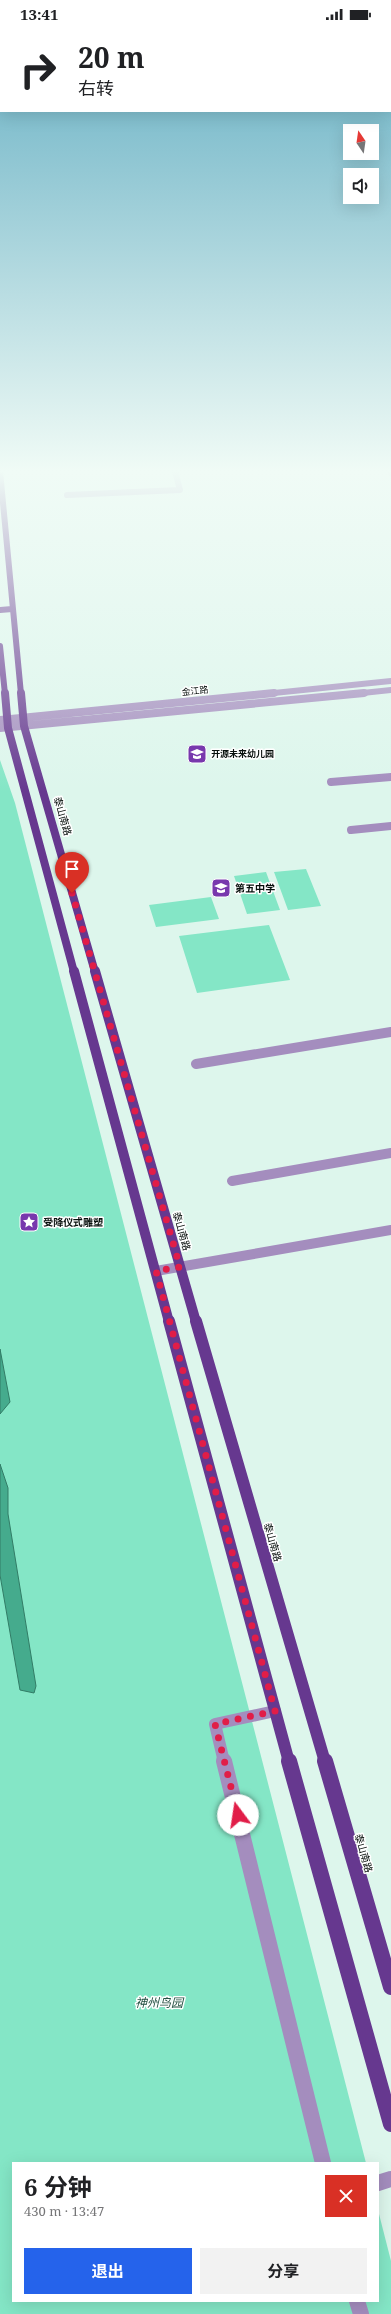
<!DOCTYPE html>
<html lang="zh">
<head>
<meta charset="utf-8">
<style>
	body { margin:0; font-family:"Noto Serif","Noto Sans SC",serif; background:#f2f2f2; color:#202124; height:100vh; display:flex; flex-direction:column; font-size:15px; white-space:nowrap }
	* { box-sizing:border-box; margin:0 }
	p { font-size:13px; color:#757577 }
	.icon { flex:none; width:22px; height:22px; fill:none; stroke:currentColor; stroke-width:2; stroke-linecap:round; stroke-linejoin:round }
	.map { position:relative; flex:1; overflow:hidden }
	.sheet { position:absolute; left:12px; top:2134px; width:367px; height:140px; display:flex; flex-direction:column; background:#fff; border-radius:0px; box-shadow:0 4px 16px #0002 }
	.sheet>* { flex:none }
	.guide { position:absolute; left:0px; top:0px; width:391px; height:84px; box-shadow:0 4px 16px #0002; background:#fff; color:#202124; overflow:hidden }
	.needle { width:26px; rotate:347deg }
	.buttons { position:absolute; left:343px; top:96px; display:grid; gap:8px }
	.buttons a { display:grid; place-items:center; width:36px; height:36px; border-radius:0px; background:#fff; box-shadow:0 4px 16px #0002; font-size:20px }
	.pin { position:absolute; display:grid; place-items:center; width:34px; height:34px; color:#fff; margin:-41px -17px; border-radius:50% 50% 50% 0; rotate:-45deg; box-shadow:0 0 4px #0007 }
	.pin .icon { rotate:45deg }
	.me { position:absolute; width:44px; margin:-22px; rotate:346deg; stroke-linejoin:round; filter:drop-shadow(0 0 3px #0008) }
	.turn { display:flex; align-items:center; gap:14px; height:84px; padding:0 12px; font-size:18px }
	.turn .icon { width:52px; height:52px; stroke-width:2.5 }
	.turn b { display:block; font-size:28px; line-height:34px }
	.round { display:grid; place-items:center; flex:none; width:42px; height:42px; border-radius:0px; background:#f2f2f2 }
	.head { display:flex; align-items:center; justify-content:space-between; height:68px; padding:0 12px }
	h1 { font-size:24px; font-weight:700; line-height:30px }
	.button { display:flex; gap:8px; margin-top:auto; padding:8px 12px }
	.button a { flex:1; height:46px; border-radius:0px; background:#2563eb; color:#fff; font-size:16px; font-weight:700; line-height:46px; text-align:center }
	.button a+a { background:#f2f2f2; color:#202124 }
	.status { display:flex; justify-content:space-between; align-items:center; height:28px; padding:0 20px; background:#fff; direction:ltr }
	.status svg { height:11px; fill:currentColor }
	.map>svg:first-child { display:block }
	.green { fill:#84e6c6 }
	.water { fill:#45ab8d; stroke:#327c66 }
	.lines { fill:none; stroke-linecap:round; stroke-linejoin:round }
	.minor-far4 { stroke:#a48dbe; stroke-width:6 }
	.minor-far3 { stroke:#a48dbe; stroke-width:8 }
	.minor-far2 { stroke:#a48dbe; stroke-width:10 }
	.minor-far1 { stroke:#a48dbe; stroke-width:12 }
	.minor { stroke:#a48dbe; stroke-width:16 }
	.major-far4 { stroke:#66388f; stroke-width:6 }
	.major-far3 { stroke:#66388f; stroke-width:8 }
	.major-far2 { stroke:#66388f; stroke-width:10 }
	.major-far1 { stroke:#66388f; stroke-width:12 }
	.major { stroke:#66388f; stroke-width:16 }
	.route { stroke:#e11d48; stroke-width:7; stroke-dasharray:0 12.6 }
	.labels { text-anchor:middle; stroke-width:3; stroke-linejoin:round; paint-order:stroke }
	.far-street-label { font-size:9px; fill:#070f0c; stroke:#fff }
	.far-poi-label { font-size:9px; font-weight:bold; fill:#070f0c; stroke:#fff; text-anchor:start }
	.street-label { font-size:10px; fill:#070f0c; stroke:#fff }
	.poi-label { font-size:10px; font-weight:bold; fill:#070f0c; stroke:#fff; text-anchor:start }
	.near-park-label { font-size:12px; font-style:italic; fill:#255143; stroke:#fff }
</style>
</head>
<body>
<div class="status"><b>13:41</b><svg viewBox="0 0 49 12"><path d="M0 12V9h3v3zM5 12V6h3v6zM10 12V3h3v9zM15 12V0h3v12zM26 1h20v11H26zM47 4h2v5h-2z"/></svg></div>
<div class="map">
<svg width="391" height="2286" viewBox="0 0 391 2286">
	<rect width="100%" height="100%" fill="#ddf6ec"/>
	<path class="green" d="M0,732L15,775L366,2135H13V2273H378V2182L391,2233V2286H0Z
		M306,841L321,878L288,882L274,844Z
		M266,844L280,882L247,886L234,848Z
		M211,869L219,891L156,899L149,877Z
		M269,897L290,952L197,965L179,908Z"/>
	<path class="water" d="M0,1321L10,1374L0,1386Z
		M0,1436L8,1460V1486L36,1658L34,1665L20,1662L0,1547Z"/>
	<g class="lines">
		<path class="minor-far4" d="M390,443L391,445
			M67,467L180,462L175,443
			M264,666L391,653
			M353,666L391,662"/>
		<path class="minor-far3" d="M0,692L274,665
			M0,700L364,665
			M331,754L391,749
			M351,802L391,798"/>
		<path class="minor-far2" d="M196,1036L391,1004
			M232,1153L391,1125
			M156,1243L391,1202"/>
		<path class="minor-far1" d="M224,1734L215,1696L275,1683"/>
		<path class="minor" d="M224,1733L323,2135
			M378,2155L391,2151
			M357,2273L361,2286"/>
		<path class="major-far4" d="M0,443L21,666
			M0,582L12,581
			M0,618L5,666"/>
		<path class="major-far3" d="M5,665L8,700L74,944
			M21,665L24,698L95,944"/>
		<path class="major-far2" d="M74,943L169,1294
			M95,943L196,1294"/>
		<path class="major-far1" d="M169,1293L289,1734
			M196,1293L325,1734"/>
		<path class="major" d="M289,1733L391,2096
			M325,1733L391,1959"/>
	</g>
	<linearGradient id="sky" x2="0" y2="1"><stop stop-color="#67b0c4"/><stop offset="0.58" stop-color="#f0fbf6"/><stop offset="1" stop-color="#f0fbf6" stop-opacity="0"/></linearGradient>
	<rect width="391" height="764" fill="url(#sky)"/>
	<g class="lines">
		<path class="route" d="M72,865L180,1239L156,1243L275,1683L215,1696L238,1787"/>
	</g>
	<defs>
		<g id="school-square" transform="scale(1)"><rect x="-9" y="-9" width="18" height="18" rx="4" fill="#7838ad" stroke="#fff"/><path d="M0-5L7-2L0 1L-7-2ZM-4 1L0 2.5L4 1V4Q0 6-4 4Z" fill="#fff"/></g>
		<g id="sight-square" transform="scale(1)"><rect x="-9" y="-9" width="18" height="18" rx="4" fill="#7838ad" stroke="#fff"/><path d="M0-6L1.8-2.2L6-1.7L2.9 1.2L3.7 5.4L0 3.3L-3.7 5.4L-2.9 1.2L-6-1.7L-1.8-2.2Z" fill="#fff"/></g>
	</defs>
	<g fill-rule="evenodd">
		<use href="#school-square" x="197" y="726"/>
		<use href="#school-square" x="221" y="860"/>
		<use href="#sight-square" x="29" y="1194"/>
	</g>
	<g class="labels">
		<g class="far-street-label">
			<text transform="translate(195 663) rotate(-6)" y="3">金江路</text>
		</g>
		<g class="far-poi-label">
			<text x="211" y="729">开源未来幼儿园</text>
		</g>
		<g class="street-label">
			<text transform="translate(63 788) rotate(74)" y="4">泰山南路</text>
			<text transform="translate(182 1203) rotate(74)" y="4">泰山南路</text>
			<text transform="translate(273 1514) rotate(74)" y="4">泰山南路</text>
			<text transform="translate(364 1825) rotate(74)" y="4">泰山南路</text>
		</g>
		<g class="poi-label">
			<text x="235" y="864">第五中学</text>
			<text x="43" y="1198">受降仪式雕塑</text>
		</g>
		<g class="near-park-label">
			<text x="159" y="1979">神州鸟园</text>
		</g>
	</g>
</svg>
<div class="buttons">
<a><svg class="needle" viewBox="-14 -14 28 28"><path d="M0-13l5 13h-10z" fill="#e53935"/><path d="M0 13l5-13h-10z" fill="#757577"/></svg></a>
<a><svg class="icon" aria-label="sound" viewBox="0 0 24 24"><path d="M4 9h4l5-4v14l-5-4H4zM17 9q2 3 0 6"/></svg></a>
</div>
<div class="pin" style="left:72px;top:865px;background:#d93025"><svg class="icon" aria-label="arrive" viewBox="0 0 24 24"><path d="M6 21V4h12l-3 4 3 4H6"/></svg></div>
<svg class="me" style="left:238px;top:1787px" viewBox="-20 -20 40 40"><circle r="19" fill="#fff"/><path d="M0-13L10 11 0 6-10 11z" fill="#e11d48"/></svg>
<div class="guide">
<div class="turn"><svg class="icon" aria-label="right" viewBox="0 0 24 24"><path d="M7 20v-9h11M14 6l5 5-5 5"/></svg><div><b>20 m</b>右转</div></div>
</div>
<section class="sheet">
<div class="head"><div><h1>6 分钟</h1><p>430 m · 13:47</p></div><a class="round" style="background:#d93025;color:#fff"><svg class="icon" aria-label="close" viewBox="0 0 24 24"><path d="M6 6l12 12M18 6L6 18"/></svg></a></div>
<div class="button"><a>退出</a><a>分享</a></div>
</section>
</div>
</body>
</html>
